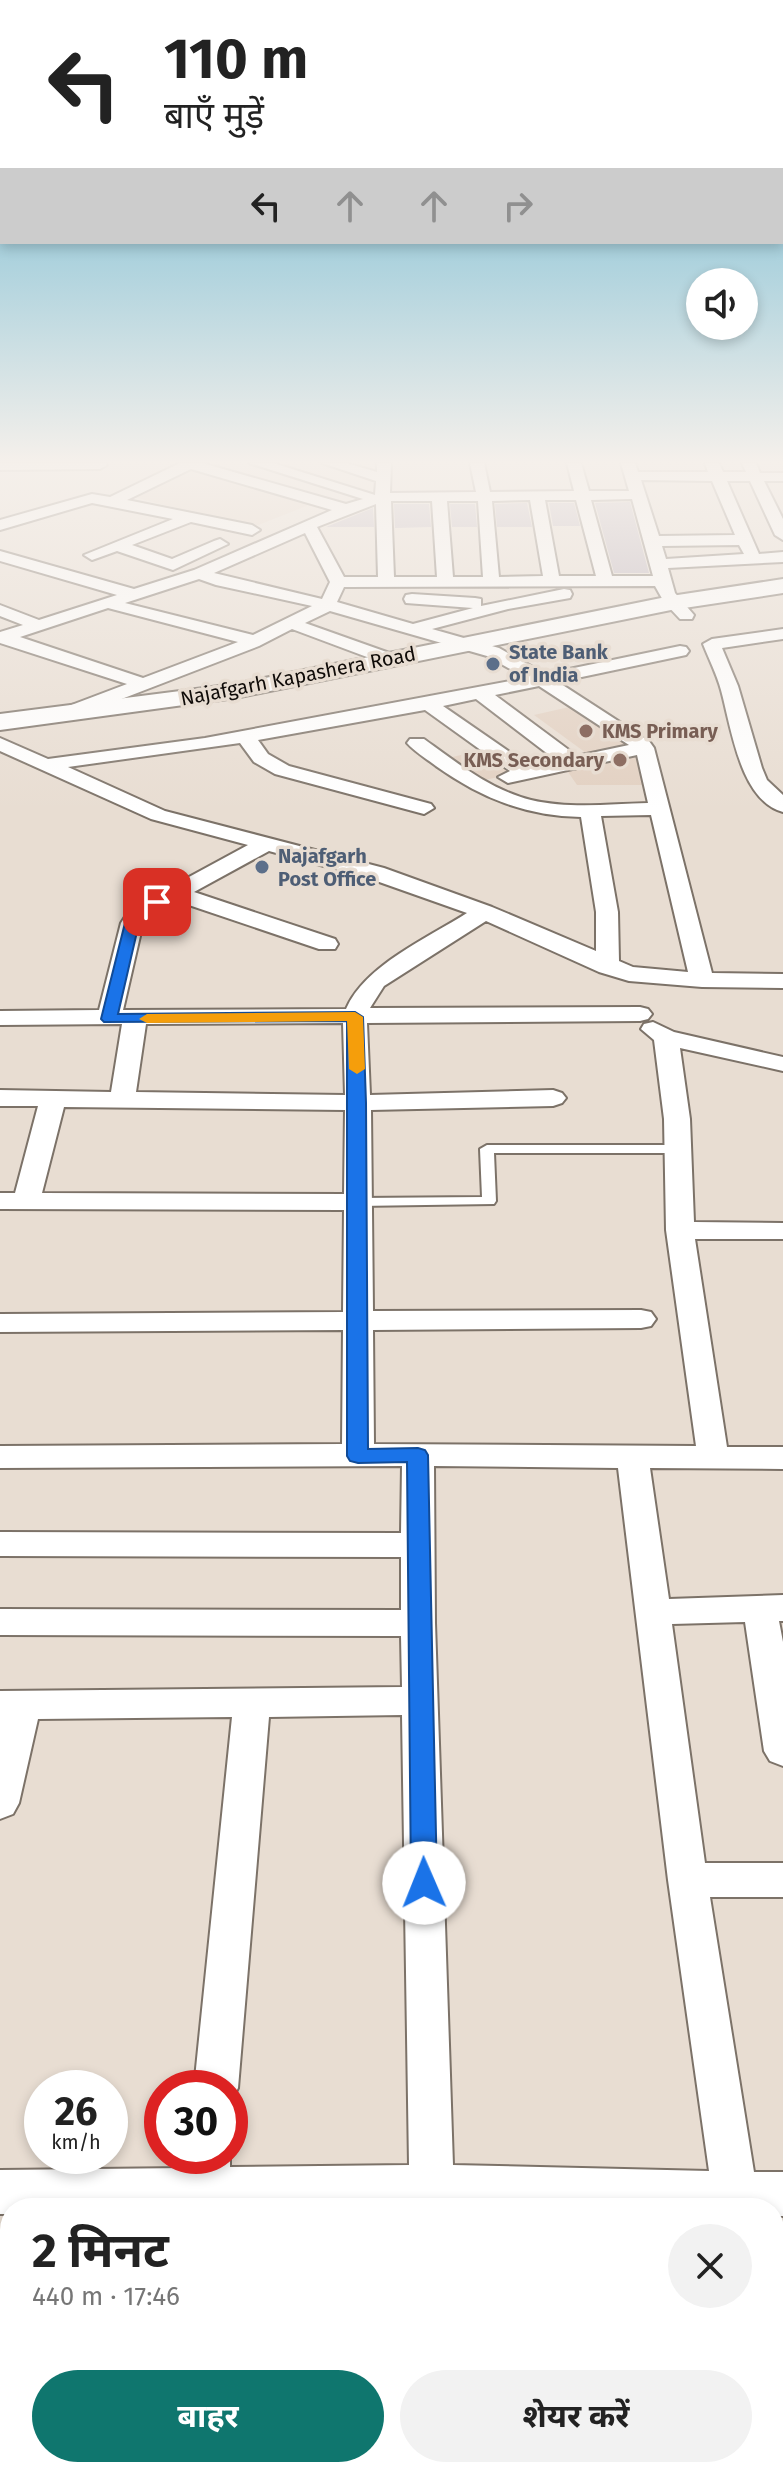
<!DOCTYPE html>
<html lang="hi">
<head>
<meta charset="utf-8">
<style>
	body { margin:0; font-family:"Fira Sans","Noto Sans Devanagari",sans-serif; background:#f2f2f2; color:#222; height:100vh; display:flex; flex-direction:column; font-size:30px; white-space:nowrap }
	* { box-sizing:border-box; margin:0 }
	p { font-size:26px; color:#767676 }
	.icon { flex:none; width:44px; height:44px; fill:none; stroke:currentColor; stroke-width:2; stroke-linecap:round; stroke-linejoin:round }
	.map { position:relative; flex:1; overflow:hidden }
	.sheet { position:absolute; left:0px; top:2198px; width:784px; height:280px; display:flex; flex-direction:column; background:#fff; border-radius:32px 32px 0 0; box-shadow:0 4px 12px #0003 }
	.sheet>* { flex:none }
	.hud { position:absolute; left:0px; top:0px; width:784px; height:244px; box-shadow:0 4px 12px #0003; background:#fff; color:#222; overflow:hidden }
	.tools { position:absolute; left:686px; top:268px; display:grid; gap:16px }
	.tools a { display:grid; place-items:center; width:72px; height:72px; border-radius:50%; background:#fff; box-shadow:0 4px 12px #0003; font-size:40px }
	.speed { position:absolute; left:24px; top:2070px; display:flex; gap:16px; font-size:40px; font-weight:700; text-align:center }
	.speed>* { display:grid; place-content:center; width:104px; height:104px; border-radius:50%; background:#fff; box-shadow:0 4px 12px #0003; line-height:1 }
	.speed small { font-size:20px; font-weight:400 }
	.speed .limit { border:12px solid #d22; background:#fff; color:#111 }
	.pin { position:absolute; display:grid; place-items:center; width:68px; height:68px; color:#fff; margin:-34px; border-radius:16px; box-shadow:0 4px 12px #0006 }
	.me { position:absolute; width:88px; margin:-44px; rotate:359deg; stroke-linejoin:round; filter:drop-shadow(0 0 6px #0008) }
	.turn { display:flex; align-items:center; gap:28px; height:168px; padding:0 32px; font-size:36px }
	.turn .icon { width:104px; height:104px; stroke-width:2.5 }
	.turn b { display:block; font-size:56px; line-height:68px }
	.lanes { display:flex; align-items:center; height:76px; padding:0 32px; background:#0003; justify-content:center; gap:40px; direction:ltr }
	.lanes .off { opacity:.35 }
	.round { display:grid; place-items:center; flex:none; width:84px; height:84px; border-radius:42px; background:#f2f2f2 }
	.headline { display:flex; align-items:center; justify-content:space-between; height:136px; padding:0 32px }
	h1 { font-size:48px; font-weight:700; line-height:60px }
	.button { display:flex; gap:16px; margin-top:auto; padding:16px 32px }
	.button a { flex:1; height:92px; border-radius:48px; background:#0f766e; color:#fff; font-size:32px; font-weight:700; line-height:92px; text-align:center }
	.button a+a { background:#f2f2f2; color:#222 }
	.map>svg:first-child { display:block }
	.built { fill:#e2d0c1 }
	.building { fill:#bbb1bc }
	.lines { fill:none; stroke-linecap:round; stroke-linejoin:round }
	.service-casing { stroke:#7c7268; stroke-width:4 }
	.minor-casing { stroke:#7c7268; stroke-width:4 }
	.secondary-casing { stroke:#7c7268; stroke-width:4 }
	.service { fill:#fff; fill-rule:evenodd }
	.minor { fill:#fff; fill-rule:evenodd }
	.secondary { fill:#fff; fill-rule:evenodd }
	.route { fill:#1a73e8; stroke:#114b97; stroke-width:2 }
	.slow { fill:#f59e0b }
	.service-dot { fill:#5c6f8a; stroke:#e8ddd2; stroke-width:3 }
	.education-dot { fill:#8d6e63; stroke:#e8ddd2; stroke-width:3 }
	.labels { text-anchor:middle; stroke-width:7; stroke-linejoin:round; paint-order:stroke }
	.far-service-label { font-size:20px; font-weight:bold; fill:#4e5e75; stroke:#e8ddd2; text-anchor:start }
	.far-street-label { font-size:20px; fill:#0f0b08; stroke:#e8ddd2 }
	.far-education-label { font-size:20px; font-weight:bold; fill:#785e54; stroke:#e8ddd2; text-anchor:start }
</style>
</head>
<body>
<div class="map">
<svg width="783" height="2478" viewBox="0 0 783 2478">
	<rect width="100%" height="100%" fill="#e8ddd2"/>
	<path class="built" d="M200,466L319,501L251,528L127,495Z
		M578,705L640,747L593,758L534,715Z
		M487,749L520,773L473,782L448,758Z
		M637,750L645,785H577L566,769Z"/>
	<path class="building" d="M630,502L649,573H614L595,503Z
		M527,503L532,527H497L495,504Z
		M549,503H574L580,526H553Z
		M394,504H429L431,527L395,528Z
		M450,504H475L477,527H452Z
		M373,508L374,527H326Z"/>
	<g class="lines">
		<g class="service-casing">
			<path id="service" d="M487,1145H678L685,1149L678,1153H494L496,1201L494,1204L358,1206L351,1202L358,1198L482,1197L480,1149Z"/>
		</g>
		<g class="minor-casing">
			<path id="minor" d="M0,463H106L107,465L100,469L0,470Z
				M180,463H202L346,504L363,499L249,463H273L375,495L376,481L322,463H346L377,472V463H391L390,493L476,492L470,463H484L490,492L574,491L567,463H581L589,491H629L621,463H635L638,472H708L705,463H719L723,472H746L742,463H756L760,473H783V481H764L783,519V540L775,535L750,481H727L759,554L783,552V562L668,568L675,593L694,615L692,619H680L664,602L655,586L344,587L337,602L413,624L473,608L406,603L404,599L406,595L412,594L475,598L481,599V606L564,589L570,590L572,594L570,598L508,609L432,629L499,648L545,674L680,646L686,647L689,651L686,655L558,682L649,741L654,748L712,973L783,974V988L702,987L629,981L599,972L486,921L384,986L370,1008L640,1007L648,1009L652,1014L648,1019L640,1021L367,1023L370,1095L553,1090L562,1093L566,1098L562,1103L553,1106L371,1110L373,1311L641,1310L651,1312L656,1319L651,1326L641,1328L373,1330L374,1444L696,1446L666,1230L664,1119L654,1040L641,1029L644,1024L653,1022L674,1032L783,1057V1071L680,1048L690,1119L694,1222L783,1223V1239H695L727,1447H783V1469L650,1468L669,1599L783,1595V1621H779L783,1642V1766L770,1761L764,1751L745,1622L672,1624L705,1863H783V1897H710L754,2172H783V2216H774V2208H10V2214H0V2170L186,2168L187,2156H230V2153V2167L409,2165L402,1715L269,1717L238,2088L230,2103V2088H194L232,1717L38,1719L19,1803L13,1814L0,1819V1691L402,1687L401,1636L0,1635V1609L401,1610V1557L0,1556V1532L401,1533L402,1466L0,1468V1446L342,1444L343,1330L0,1332V1314L343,1312L344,1210L0,1209V1193H15L38,1106H0V1090L111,1092L122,1024L0,1025V1011L99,1010L121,923L130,909L248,845L151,819L0,751V738L48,759L205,738L526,678L487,656L330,611L305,623L395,655L398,659L395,663H383L292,629L259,646L67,720H53L51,716L53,712L127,684L0,643V632L23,625L0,616V605L39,620L117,595L0,561V551L134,589L194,570L332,510L191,469L127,500L252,525L260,530L252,535L191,522L132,545L172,559L214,541L220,539L228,544L173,570L117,551L92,560L84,555L173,519L92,503L0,530V520L92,494L110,497ZM641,480L712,481L735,535L659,536ZM632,499L653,576H612L591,500ZM530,500L543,576L499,577L492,501ZM545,500H576L596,576H559ZM391,501H432L437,577H394ZM447,501H478L483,577H453ZM376,504L378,577H344L317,527ZM305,533L330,582L322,599L214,573ZM739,545L744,554L666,559L662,546ZM199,579L216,585L312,606L253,635L125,603ZM108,608L238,642L143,678L20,637ZM539,686L629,745L577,756L495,695ZM476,699L557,761L530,766L443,706ZM425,710L510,771L498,777L508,783L637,755L648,803C610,804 569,809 531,800C491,790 457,763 424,739H410L407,743C415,752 427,759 436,766C481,798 526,816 581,817L596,912V951L492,907L384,868L165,811L68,767L240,743L254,762L275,774L424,814L434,808L431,804L289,766L268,754L258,740ZM651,815L688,972L633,967L619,961L618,912L601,816ZM269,851L368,878L467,913C428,938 365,965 346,1009L123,1010L143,923L177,901L319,949H335L338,944L335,939L194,892ZM343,1023L345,1095L136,1092L146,1024ZM64,1107L345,1110L344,1194L42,1193ZM434,1466L618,1468L668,1880L709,2171L453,2165L435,1623Z
				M783,629V639L722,648L738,686L762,768L767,780L783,795V812C740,801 731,726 721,690C717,675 709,659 703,644L712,639Z
				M774,2427L783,2431V2478H753L752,2468H774Z
				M10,2443V2468H36L35,2478H0V2448Z
				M161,2468H211V2478H161Z
				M409,2468H459V2478H409Z
				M584,2468H634L635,2478H585Z"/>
		</g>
		<g class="secondary-casing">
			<path id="secondary" d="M783,579V593L671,610L235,698L0,730V714L235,684L671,596Z"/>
		</g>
		<use href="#service" class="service"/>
		<use href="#minor" class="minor"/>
		<use href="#secondary" class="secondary"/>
	</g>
	<linearGradient id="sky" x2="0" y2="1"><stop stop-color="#50accc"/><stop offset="0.57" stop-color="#f5f0eb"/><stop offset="1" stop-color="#f5f0eb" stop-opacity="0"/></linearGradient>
	<rect width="783" height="810" fill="url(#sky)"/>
	<path class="route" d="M157,898L164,902L162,905L139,923L118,1014L355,1012L363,1017L366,1103L368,1449L418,1448L425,1450L428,1455L437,1883L433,1890L424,1893L415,1890L411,1883L407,1462L358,1463L350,1461L347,1456V1021L104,1022L101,1019L125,923L132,911Z"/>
	<path class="slow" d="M355,1012L363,1017L365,1069L357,1074L349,1069L347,1021L147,1023L139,1019L147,1014Z"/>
	<g class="service-dot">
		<circle cx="493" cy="664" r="8"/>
		<circle cx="262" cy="867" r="8"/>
	</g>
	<g class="education-dot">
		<circle cx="586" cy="731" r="8"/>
		<circle cx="620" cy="760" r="8"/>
	</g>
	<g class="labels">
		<g class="far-service-label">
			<text x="509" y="659">State Bank<tspan x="509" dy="23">of India</tspan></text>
			<text x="278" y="863">Najafgarh<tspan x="278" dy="23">Post Office</tspan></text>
		</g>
		<g class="far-street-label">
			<text transform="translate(298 676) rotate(-11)" y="7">Najafgarh Kapashera Road</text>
		</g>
		<g class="far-education-label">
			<text x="602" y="738">KMS Primary</text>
			<text x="604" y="767" text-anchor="end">KMS Secondary</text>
		</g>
	</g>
</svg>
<div class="tools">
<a><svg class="icon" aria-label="sound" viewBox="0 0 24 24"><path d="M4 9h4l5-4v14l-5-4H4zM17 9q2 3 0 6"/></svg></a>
</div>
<div class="speed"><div>26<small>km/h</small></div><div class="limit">30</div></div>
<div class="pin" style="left:157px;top:902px;background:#d93025"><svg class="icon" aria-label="arrive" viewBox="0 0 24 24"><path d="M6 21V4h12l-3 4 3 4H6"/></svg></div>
<svg class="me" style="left:424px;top:1883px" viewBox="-20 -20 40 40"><circle r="19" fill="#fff"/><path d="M0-13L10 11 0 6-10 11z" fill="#1a73e8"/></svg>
<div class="hud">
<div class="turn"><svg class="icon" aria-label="left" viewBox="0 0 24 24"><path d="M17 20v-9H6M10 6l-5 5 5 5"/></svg><div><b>110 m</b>बाएँ मुड़ें</div></div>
<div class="lanes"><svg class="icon" aria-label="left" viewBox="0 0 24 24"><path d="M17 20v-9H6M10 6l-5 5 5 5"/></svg><svg class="icon off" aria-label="ahead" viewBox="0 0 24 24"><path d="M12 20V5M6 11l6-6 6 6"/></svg><svg class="icon off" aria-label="ahead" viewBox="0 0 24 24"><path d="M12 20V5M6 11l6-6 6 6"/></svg><svg class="icon off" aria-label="right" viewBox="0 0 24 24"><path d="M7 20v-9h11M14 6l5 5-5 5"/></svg></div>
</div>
<section class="sheet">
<div class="headline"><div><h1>2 मिनट</h1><p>440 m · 17:46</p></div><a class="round"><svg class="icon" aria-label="close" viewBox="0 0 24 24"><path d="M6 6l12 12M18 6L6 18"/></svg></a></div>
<div class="button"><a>बाहर</a><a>शेयर करें</a></div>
</section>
</div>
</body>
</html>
